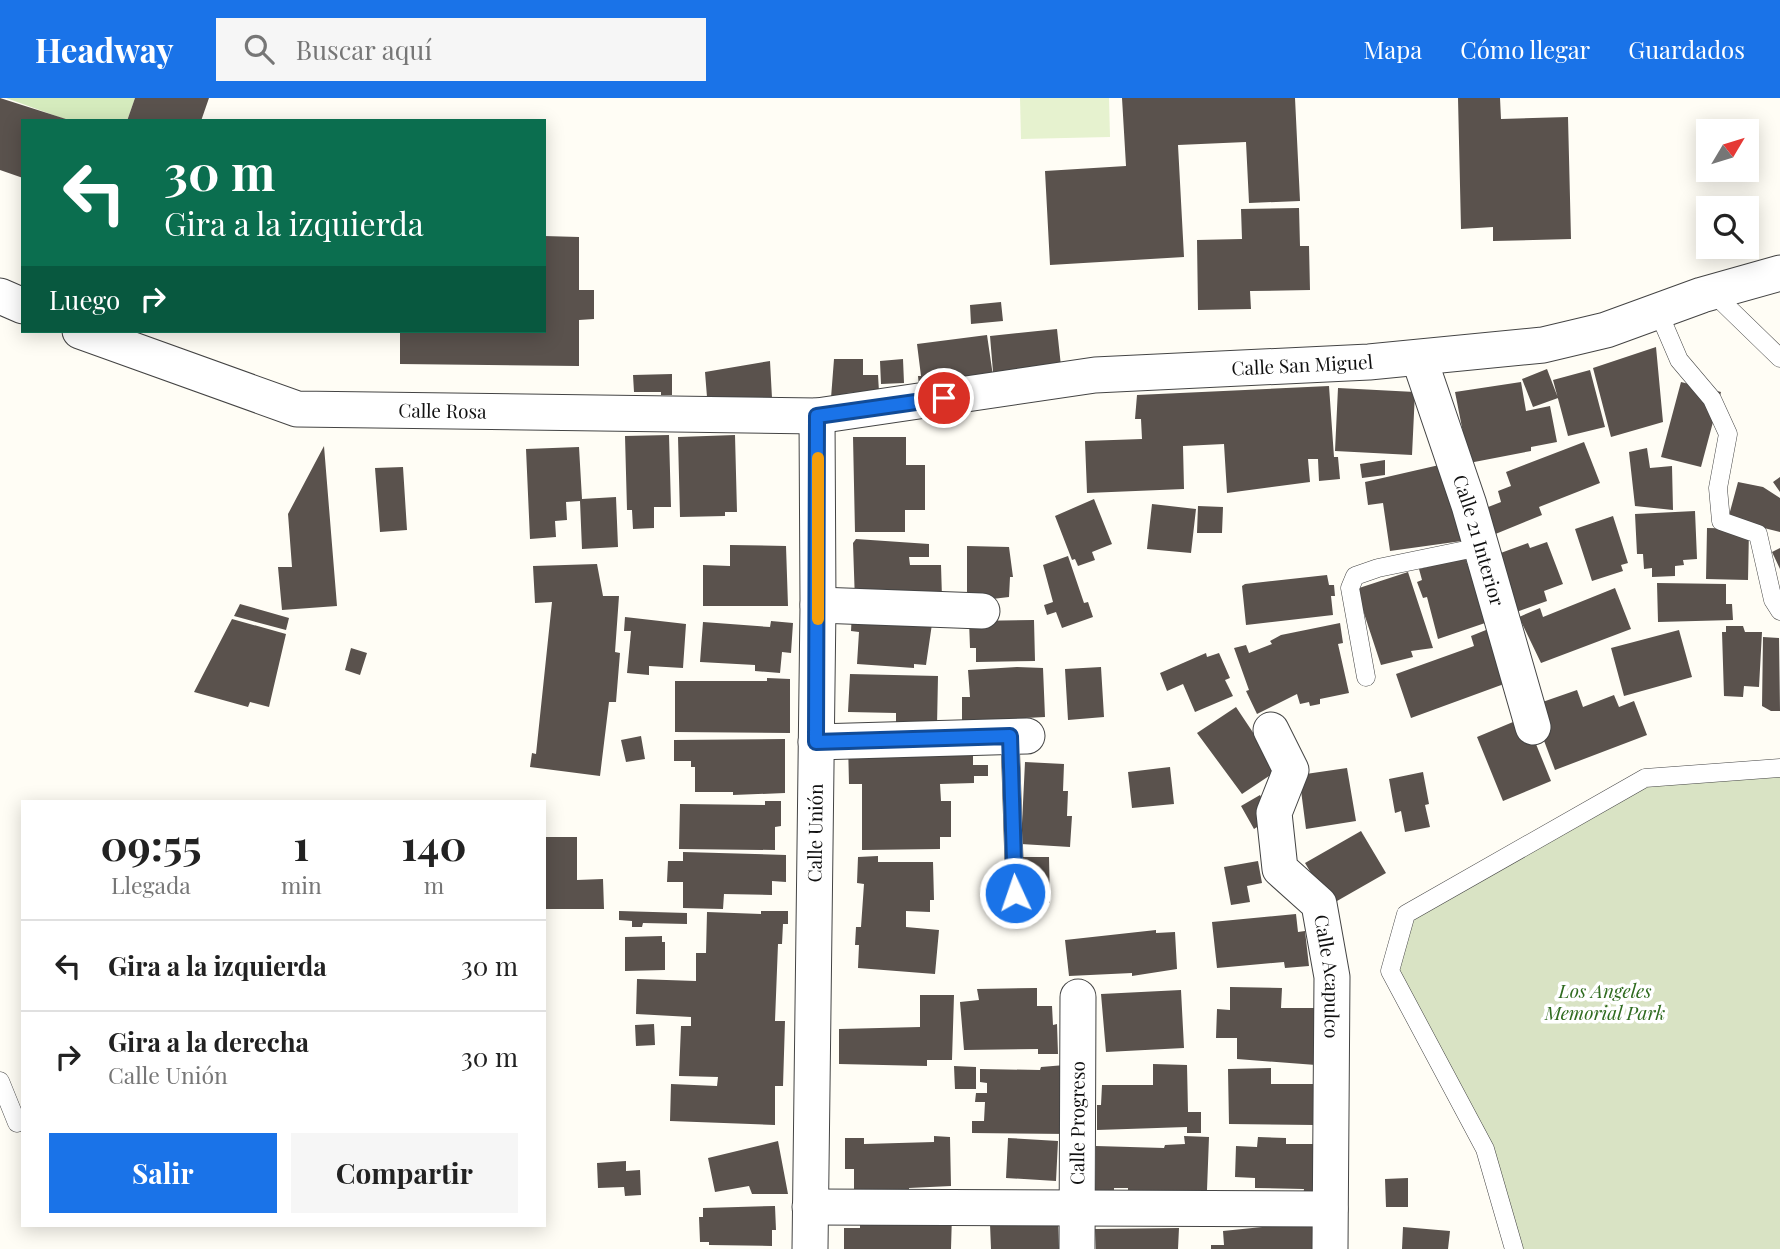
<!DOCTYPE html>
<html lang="es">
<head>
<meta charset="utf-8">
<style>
	body { margin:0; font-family:"Playfair Display",serif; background:#f6f6f6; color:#222; height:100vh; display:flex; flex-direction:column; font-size:26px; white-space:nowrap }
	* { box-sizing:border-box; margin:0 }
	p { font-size:23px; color:#767676 }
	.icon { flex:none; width:38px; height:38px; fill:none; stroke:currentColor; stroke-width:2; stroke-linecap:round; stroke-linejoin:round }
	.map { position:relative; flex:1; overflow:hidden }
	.drawer { position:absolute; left:21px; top:702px; width:525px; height:427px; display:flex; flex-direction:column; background:#fff; border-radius:0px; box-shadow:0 4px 18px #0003 }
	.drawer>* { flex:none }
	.hud { position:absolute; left:21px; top:21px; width:525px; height:214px; border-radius:0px; box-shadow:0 4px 18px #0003; background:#0b6e4f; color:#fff; overflow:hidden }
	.needle { width:46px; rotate:52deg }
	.buttons { position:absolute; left:1696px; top:21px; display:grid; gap:14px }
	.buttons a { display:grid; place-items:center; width:63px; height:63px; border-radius:0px; background:#fff; box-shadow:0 4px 18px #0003; font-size:35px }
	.pin { position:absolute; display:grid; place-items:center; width:60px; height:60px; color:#fff; margin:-30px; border:4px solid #fff; border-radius:50%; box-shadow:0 2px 7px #0007 }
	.me { position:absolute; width:77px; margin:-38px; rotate:357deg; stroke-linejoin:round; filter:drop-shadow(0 0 5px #0008) }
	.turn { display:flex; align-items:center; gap:24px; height:147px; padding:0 28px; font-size:32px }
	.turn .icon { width:91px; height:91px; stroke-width:2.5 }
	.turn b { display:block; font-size:49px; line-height:60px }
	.then { display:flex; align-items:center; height:66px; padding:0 28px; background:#0003; gap:14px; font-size:26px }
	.eta { display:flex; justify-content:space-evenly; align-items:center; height:119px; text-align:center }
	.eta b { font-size:42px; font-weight:700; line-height:49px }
	.primary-button { display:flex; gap:14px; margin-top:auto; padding:14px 28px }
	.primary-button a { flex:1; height:80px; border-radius:0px; background:#1a73e8; color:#fff; font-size:28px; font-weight:700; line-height:80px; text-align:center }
	.primary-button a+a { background:#f6f6f6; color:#222 }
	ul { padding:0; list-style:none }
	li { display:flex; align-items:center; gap:21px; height:91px; padding:0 28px; border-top:2px solid #e0e0e0 }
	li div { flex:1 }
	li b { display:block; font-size:26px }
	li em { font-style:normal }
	header { display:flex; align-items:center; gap:42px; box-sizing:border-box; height:98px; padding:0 35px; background:#1a73e8; color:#fff }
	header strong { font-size:33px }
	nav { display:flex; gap:38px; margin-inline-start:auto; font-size:24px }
	.search { width:490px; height:63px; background:#f6f6f6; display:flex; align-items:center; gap:18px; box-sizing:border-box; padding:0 24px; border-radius:0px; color:#767676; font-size:26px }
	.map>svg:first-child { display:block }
	.green { fill:#d5ebbd }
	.cemetery { fill:#d9e3c4 }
	.pitch { fill:#e6f2cf }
	.building { fill:#5a524d }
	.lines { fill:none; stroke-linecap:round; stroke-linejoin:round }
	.service-casing { stroke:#444; stroke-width:19 }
	.minor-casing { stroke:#444; stroke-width:37 }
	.service { stroke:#fff; stroke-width:18 }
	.minor { stroke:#fff; stroke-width:35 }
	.route-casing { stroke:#114b97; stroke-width:18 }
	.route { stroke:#1a73e8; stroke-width:12 }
	.slow { stroke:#f59e0b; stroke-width:12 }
	.labels { text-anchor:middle; stroke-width:7; stroke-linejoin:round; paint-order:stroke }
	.street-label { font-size:19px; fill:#111; stroke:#fff }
	.park-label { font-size:19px; font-style:italic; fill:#2f6b1f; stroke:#fff }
</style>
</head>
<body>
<header>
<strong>Headway</strong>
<div class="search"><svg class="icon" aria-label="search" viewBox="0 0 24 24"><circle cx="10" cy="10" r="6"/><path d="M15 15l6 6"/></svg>Buscar aquí</div>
<nav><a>Mapa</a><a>Cómo llegar</a><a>Guardados</a></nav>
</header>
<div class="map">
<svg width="1780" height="1151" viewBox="0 0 1780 1151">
	<rect width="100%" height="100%" fill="#fffdf5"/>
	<path class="green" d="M6,0H135L127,23H70Z"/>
	<path class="cemetery" d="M1780,663V1151H1514L1485,1051L1390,873L1406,816L1645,680Z"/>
	<path class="pitch" d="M1020,0H1109L1110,39L1021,41Z"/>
	<path class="building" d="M0,0L69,22L23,23V80L0,72Z
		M135,0H209L201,23H127Z
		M1122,0H1295L1300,103L1249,105L1246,44L1178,47L1184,159L1050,167L1045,73L1126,68Z
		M1458,0H1500L1501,21L1568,19L1571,141L1493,143V129L1461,131Z
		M1299,110L1300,148H1309L1310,192L1250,193L1251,211L1198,212L1197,142L1242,141L1241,111Z
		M544,138L579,139V192H594V221L579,222V268L400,266V233H544Z
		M1001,204L1003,223L971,226L970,207Z
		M1057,231L1061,268L993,274L990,238Z
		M987,237L993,278L919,289L918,278H921L917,246Z
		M1656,249L1663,324L1611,339L1593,270Z
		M834,261H863V277H878L879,294L846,295V299L831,300Z
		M903,261L904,285L881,286L880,263Z
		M770,263L772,300L707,299L705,274Z
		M1547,271L1558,300L1533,309L1522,281Z
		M1590,272L1605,329L1568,338L1553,282Z
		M672,276V297H661V294H634L633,277Z
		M1521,284L1526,313L1550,308L1557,344L1531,349V353L1469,365L1455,294Z
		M1681,284L1721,294L1701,369L1661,359Z
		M1329,288L1334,359H1338L1340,381L1319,383L1318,361H1308L1310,384L1227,395L1224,346L1183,348L1184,391L1087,395L1085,343L1142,341L1141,321H1135L1137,297Z
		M1338,290L1415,294L1412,357L1335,353Z
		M669,337L671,409H654V430L633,431L632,412H627L625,338Z
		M735,337L737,414H725V418L680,419L678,339Z
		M853,339H906V367H925V412H905V434H855Z
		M1584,344L1600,385L1539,409L1542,417L1493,437L1483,411L1501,404L1498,393L1511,388L1506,374Z
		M324,348L337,508L282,512L278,469H292L288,416Z
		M579,349L582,401L616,399L618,449L582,451L580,403L566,404L567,422L555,423L556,439L530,441L526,351Z
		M1647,350L1650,370L1672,368L1673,412L1635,408L1629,354Z
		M1385,362V377L1362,380L1360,366Z
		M1448,365L1469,442L1390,453L1383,405L1368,407L1365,384Z
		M403,369L407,432L380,434L375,370Z
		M1780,379V394L1773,384Z
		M1738,384L1763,389L1780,400V434L1728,421Z
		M1094,401L1112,446L1092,454L1095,462L1078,468L1075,461L1072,462L1055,418Z
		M1152,406L1196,411L1191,455L1147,451Z
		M1198,408L1223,409L1222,435H1197Z
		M1695,413L1697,461L1683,462L1684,467L1675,468V478L1652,479V470L1644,471L1643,456H1637L1635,416Z
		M1613,418L1628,465L1621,467L1623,473L1592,483L1575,431Z
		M1707,430L1749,431L1748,482L1706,481Z
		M856,441L929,446V459H909L910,467H941L942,500L855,504L853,445Z
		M1547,444L1563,486L1544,493L1547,503L1511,516L1487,460L1528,445L1530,450Z
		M730,447L786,448L788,508H703V467L730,468Z
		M967,448L1009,449L1013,479H1010L1009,499L967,504Z
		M1780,450V471L1772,454Z
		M1068,458L1084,505L1088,504L1093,519L1062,530L1056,514L1047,517L1044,507L1053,504L1043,467Z
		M1465,460L1488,524L1438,541L1427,499L1423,500L1417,484L1422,482L1419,471Z
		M597,466L603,498H619L615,554L620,555L616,604H609L600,678L530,669L532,655L536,656L552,504L535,505L533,468Z
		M1408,474L1433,550L1411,553L1413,559L1381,567L1356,491Z
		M1327,477L1329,487H1334L1335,498H1331L1333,517L1246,527L1242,488L1245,486Z
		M1657,485L1726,486V506H1732L1733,522L1658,524Z
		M1615,490L1631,531L1541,565L1519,519L1540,510L1543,519Z
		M240,506L289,520L286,532L234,518Z
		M852,513L933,519L926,567L914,566V570L857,566L859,534L851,533Z
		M625,519L686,526L683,570L649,568V577L627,575L631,533H624Z
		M232,521L286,536L269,609L250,604L248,609L194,594Z
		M1034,522L1035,563L976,564V550H970L969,523Z
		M771,523L793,525L791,555L782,554L780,575L755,573V567L700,564L703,524L770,529Z
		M1340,525L1343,545L1338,546L1349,595L1320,601V606L1310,608L1309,604L1300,606L1297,596L1257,616L1246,593L1249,592L1234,550L1246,547L1249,555L1272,546L1270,543L1281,537Z
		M1726,528H1743L1745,534H1762L1759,589L1744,588L1743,599L1724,598L1722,534H1726Z
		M1491,530L1504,564L1496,566L1504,586L1411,620L1396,576L1474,548L1471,538Z
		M1679,532L1692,579L1624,598L1611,550Z
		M1763,539L1779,540L1780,613H1771L1762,608Z
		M351,550L367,555L360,577L345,572Z
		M1206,555L1207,559L1219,555L1230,580L1225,582L1233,598L1195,614L1183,586L1167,593L1160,575Z
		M1017,569L1043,570L1045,619L989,622L962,630V599H970L968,572Z
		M1101,569L1104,619L1068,622L1065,571Z
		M850,576L938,578L937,628L896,627V615L848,614Z
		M767,580L790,581V635L675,634V583H767Z
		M1577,592L1583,609L1614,597L1619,609L1634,603L1647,637L1555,672L1531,608Z
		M1236,609L1278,672L1242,696L1197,635Z
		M1525,619L1551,683L1503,703L1477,639Z
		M641,638L645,661L626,664L621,642Z
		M785,641V695L733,697V694H695V669H691V663H674V642Z
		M848,644H973V667H988V678H974V685L940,686L941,703H951V739H940V751L862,752V686H849Z
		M1025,664L1064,666L1063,693H1068L1067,718H1072L1070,749L1021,746Z
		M1170,669L1174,706L1132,710L1128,674Z
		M1347,670L1356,723L1306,731L1299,677Z
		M1423,674L1429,706L1425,707L1430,729L1405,734L1401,713L1395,715L1389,681Z
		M1260,697L1268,712V722L1254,731L1241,708Z
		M765,703H781V728L775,729V752L679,751L680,706L765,707Z
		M1361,733L1386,775L1330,807L1305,765Z
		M544,739H577V782L603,781L604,811H544Z
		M683,754L786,757V784L772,783V797L724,796L723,811L683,810V784H667L668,763H683Z
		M878,758V764H933L934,802H930V814L906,813V829L939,832L935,876L858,870L859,847H855L856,829H861L864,786L857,785L858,759Z
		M1015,759H1049L1050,805L1015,806Z
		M1258,763L1262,785L1247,788L1250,804L1231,807L1224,769Z
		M619,813L687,815V826L643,825L642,829H632V823L619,822Z
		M761,813H788V826H783L782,846H778L775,923H785L783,988H775V1027L670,1023L671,986L717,988L718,979L679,978L681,928H691V919L636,916L637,881L696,883V855H706L707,814L761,816Z
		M1296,816L1298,834L1305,833L1309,868L1285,870L1284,864L1217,870L1212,824Z
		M1156,832V835L1175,834L1177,871L1132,878V875L1069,878L1065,842Z
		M662,838V844H665V872L625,873V839Z
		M1230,889L1282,890L1281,910H1316V967L1237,961V940H1216L1217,911L1230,912Z
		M1037,890V908H1052L1053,927L1057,926L1058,956H1038V951L964,952L960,904L979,902L977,891Z
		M1181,892L1184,950L1106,954L1101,896Z
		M920,897H954L952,962H927V968L839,966V931L920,929Z
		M654,926L655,947L636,948L635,927Z
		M1153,966L1187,967L1188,1014H1201V1035H1187V1029L1097,1032V1007H1101L1102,987H1153Z
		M1065,967L1069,1036L972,1035V1023H984L985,1004H975L976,995H987V985L980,984V971L1040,972L1041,969Z
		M954,968L976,969V991H955Z
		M1271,970V986H1321L1315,1027L1229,1026L1228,971Z
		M934,1038L950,1039L951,1088L909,1090V1095L854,1096V1071H845V1040H864V1046L934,1044Z
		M1184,1038L1209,1039L1207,1092H1160L1161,1096H1128V1090H1114V1096H1095L1096,1048L1164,1050L1165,1047L1185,1046Z
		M1258,1039L1286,1040V1046H1317L1322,1098H1303L1304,1091L1255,1090V1080L1235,1079L1236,1048L1257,1049Z
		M1008,1040L1058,1043L1056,1083L1006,1080Z
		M778,1043L788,1096H752L749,1088L715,1094L708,1060Z
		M626,1063V1073L640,1072L641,1097L625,1098L624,1089L598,1090L597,1065Z
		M1408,1080V1109H1386L1385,1081Z
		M775,1108L776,1132H772V1148L709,1147V1144H700L699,1119H703V1110Z
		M860,1114L952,1116L951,1151H844V1130H860Z
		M1058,1123L1059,1151H991L990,1126Z
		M1320,1123L1324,1151H1211V1147H1224L1223,1133Z
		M1403,1129L1450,1133L1448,1151H1402Z
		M1179,1130L1178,1151H1096L1095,1131Z"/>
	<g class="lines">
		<g class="service-casing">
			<path id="service" d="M1712,194L1780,260
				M1658,213L1679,262L1712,301L1728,336L1718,390L1721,423L1758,436L1773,502L1780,513
				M1366,579L1350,490L1355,478L1378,470L1480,449
				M1010,638L1015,795
				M0,983L17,1025
				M1514,1151L1485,1051L1390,873L1406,816L1645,680L1780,670"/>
		</g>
		<g class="minor-casing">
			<g id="minor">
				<path d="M0,198L23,208"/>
				<path id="s1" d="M80,233L297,311L817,318L1095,277L1369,264L1543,247L1606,232L1702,197L1780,175"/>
				<path id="s2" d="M1419,260L1469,407L1533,629"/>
				<path d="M818,507L982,513"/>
				<path id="s3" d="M1271,632L1291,672L1274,715L1280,771L1319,806L1332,879L1330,1151"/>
				<path d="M816,644L1027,638"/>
				<path d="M810,1109L1330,1111"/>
				<path id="s4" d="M810,1151L818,507L817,318"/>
				<path id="s5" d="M1077,1151L1078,899"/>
			</g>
		</g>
		<use href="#service" class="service"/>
		<use href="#minor" class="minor"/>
	</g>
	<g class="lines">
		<g class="route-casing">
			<path id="route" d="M944,300L817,318L816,644L1010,638L1015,795"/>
		</g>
		<use href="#route" class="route"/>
		<path class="slow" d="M818,360V521"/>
	</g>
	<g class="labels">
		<g class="street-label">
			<text dy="7" stroke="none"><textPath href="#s1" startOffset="1239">Calle San Miguel</textPath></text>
			<text dy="7" stroke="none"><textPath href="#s1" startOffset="376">Calle Rosa</textPath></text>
			<text dy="7" stroke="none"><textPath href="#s2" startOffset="192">Calle 21 Interior</textPath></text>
			<text dy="7" stroke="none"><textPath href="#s4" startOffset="416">Calle Unión</textPath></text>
			<text dy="7" stroke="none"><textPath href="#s3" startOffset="273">Calle Acapulco</textPath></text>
			<text dy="7" stroke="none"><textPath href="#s5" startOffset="126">Calle Progreso</textPath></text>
		</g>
		<g class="park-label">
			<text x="1605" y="900">Los Angeles<tspan x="1605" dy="22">Memorial Park</tspan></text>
		</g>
	</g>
</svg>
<div class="buttons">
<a><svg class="needle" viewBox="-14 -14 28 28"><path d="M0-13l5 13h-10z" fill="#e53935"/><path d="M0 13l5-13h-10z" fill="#767676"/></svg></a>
<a><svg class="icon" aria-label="search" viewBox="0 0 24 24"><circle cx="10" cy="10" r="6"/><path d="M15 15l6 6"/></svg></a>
</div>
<div class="pin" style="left:944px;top:300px;background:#d93025"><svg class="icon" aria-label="arrive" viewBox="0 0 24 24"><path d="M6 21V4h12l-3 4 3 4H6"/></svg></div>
<svg class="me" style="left:1015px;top:795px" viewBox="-20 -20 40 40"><circle r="17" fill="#1a73e8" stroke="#fff" stroke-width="3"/><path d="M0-11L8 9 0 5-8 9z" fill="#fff"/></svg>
<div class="hud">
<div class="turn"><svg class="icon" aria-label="left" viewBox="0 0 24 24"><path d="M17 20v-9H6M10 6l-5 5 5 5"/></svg><div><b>30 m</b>Gira a la izquierda</div></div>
<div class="then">Luego<svg class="icon" aria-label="right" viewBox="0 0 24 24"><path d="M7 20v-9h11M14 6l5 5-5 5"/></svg></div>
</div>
<section class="drawer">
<div class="eta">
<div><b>09:55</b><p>Llegada</p></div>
<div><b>1</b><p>min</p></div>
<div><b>140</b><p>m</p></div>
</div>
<ul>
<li><svg class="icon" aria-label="left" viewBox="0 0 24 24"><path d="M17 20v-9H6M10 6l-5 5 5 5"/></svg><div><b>Gira a la izquierda</b></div><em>30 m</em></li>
<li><svg class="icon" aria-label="right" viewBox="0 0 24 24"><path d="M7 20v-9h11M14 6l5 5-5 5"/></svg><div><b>Gira a la derecha</b><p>Calle Unión</p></div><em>30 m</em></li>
</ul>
<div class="primary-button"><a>Salir</a><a>Compartir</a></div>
</section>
</div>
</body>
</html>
